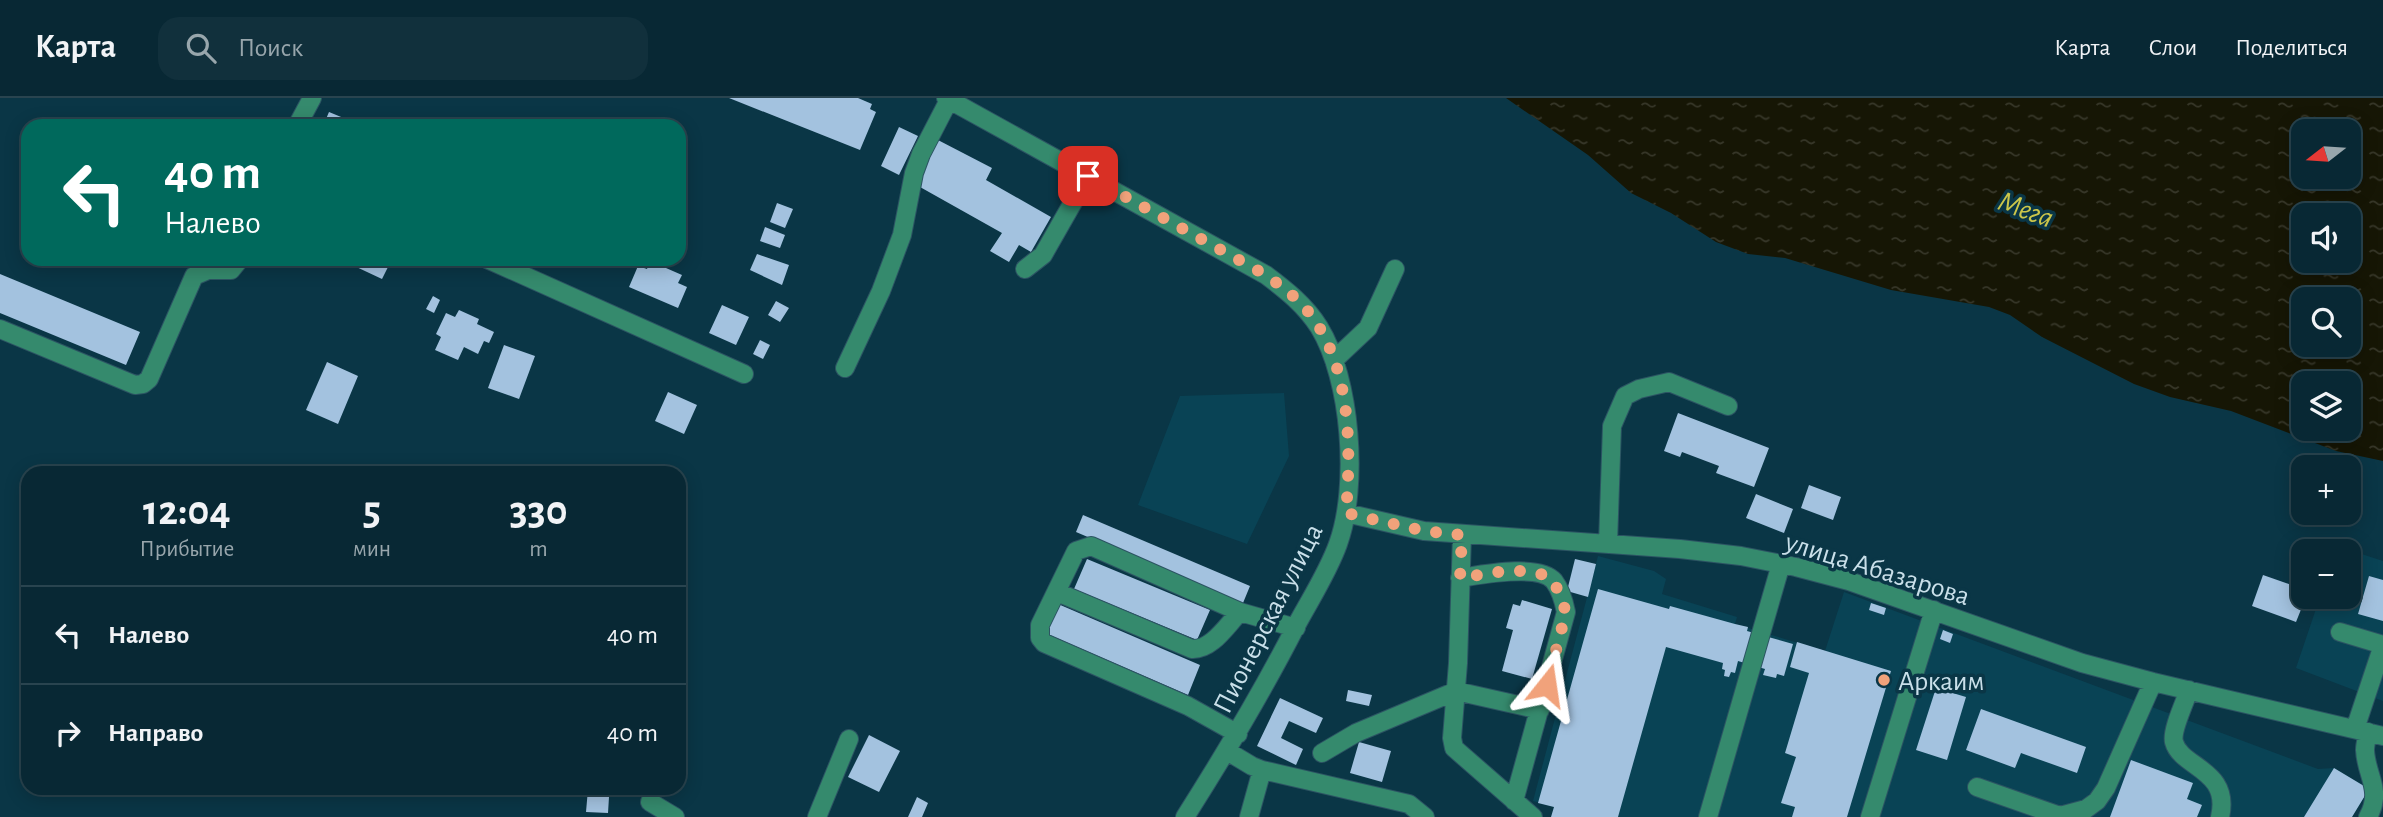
<!DOCTYPE html>
<html lang="ru">
<head>
<meta charset="utf-8">
<style>
	body { margin:0; font-family:"Alegreya Sans",sans-serif; background:#11303c; color:#f1f3f6; height:100vh; display:flex; flex-direction:column; font-size:26px; white-space:nowrap }
	* { box-sizing:border-box; margin:0 }
	p { font-size:23px; color:#98a6ac }
	.icon { flex:none; width:38px; height:38px; fill:none; stroke:currentColor; stroke-width:2; stroke-linecap:round; stroke-linejoin:round }
	.map { position:relative; flex:1; overflow:hidden }
	.side { position:absolute; left:21px; top:368px; width:665px; height:329px; display:flex; flex-direction:column; background:#082834; border-radius:21px; box-shadow:0 4px 18px #0003,0 0 0 2px #29444f }
	.side>* { flex:none }
	.banner { position:absolute; left:21px; top:21px; width:665px; height:147px; border-radius:21px; box-shadow:0 4px 18px #0003,0 0 0 2px #29444f; background:#00695c; color:#fff; overflow:hidden }
	.needle { width:46px; rotate:253deg }
	.controls { position:absolute; left:2291px; top:21px; display:grid; gap:14px }
	.controls a { display:grid; place-items:center; width:70px; height:70px; border-radius:14px; background:#082834; box-shadow:0 4px 18px #0003,0 0 0 2px #29444f; font-size:35px }
	.pin { position:absolute; display:grid; place-items:center; width:60px; height:60px; color:#fff; margin:-30px; border-radius:14px; box-shadow:0 4px 10px #0006 }
	.me { position:absolute; width:77px; margin:-38px; rotate:15deg; stroke-linejoin:round; filter:drop-shadow(0 0 5px #0008) }
	.turn { display:flex; align-items:center; gap:24px; height:147px; padding:0 28px; font-size:32px }
	.turn .icon { width:91px; height:91px; stroke-width:2.5 }
	.turn b { display:block; font-size:49px; line-height:60px }
	.eta { display:flex; justify-content:space-evenly; align-items:center; height:119px; text-align:center }
	.eta b { font-size:42px; font-weight:600; line-height:49px }
	ul { padding:0; list-style:none }
	li { display:flex; align-items:center; gap:21px; height:98px; padding:0 28px; border-top:2px solid #29444f }
	li div { flex:1 }
	li b { display:block; font-size:26px }
	li em { font-style:normal }
	header { display:flex; align-items:center; gap:42px; box-sizing:border-box; height:98px; padding:0 35px; background:#082834; border-bottom:2px solid #29444f }
	header strong { font-size:33px }
	nav { display:flex; gap:38px; margin-inline-start:auto; font-size:24px }
	.search { width:490px; height:63px; background:#11303c; display:flex; align-items:center; gap:18px; box-sizing:border-box; padding:0 24px; border-radius:21px; color:#98a6ac; font-size:26px }
	.map>svg:first-child { display:block }
	.built { fill:#094355 }
	.water { fill:url(#water-ripples); fill-rule:evenodd }
	.building { fill:#a3c2df }
	.lines { fill:none; stroke-linecap:round; stroke-linejoin:round }
	.minor-casing { stroke:#2c5463; stroke-width:20 }
	.minor { stroke:#358a6d; stroke-width:18 }
	.route { stroke:#f1a27b; stroke-width:12; stroke-dasharray:0 21.6 }
	.poi-dot { fill:#f1a27b; stroke:#0a3646; stroke-width:2.5 }
	.labels { text-anchor:middle; stroke-width:7; stroke-linejoin:round; paint-order:stroke }
	.street-label { font-size:28px; fill:#c9dfe9; stroke:#0a3646 }
	.poi-label { font-size:28px; fill:#c9dfe9; stroke:#0a3646; text-anchor:start }
	.water-label { font-size:30px; font-style:italic; fill:#cbc64a; stroke:#0a3646 }
</style>
</head>
<body>
<header>
<strong>Карта</strong>
<div class="search"><svg class="icon" aria-label="search" viewBox="0 0 24 24"><circle cx="10" cy="10" r="6"/><path d="M15 15l6 6"/></svg>Поиск</div>
<nav><a>Карта</a><a>Слои</a><a>Поделиться</a></nav>
</header>
<div class="map">
<svg width="2383" height="719" viewBox="0 0 2383 719">
	<defs>
		<pattern id="water-ripples" width="26" height="14" patternUnits="userSpaceOnUse" patternTransform="scale(1.75)"><rect width="26" height="14" fill="#161605"/><path d="M2 4q2-2 4 0t4 0M15 11q2-2 4 0t4 0" fill="none" stroke="#373729"/></pattern>
	</defs>
	<rect width="100%" height="100%" fill="#0a3646"/>
	<path class="built" d="M1284,295L1289,358L1247,446L1138,407L1180,298Z
		M2337,448L2383,463V603L2296,570L2320,499H2348V453H2335Z
		M1598,458L1654,473L1666,481L1662,496L1737,519L1735,526L1825,553L1844,494L2318,671L2334,670L2369,691L2352,719H1551L1554,709L1533,703Z"/>
	<path class="water" d="M1506,0H2383V363L2336,353L2231,313L2170,299L2134,286L2042,239L2010,217L1989,209L1891,192L1785,160L1748,156L1716,144L1671,115L1631,95L1588,57ZM2303,33H2348V79H2303ZM2303,117H2348V163H2303ZM2303,201H2348V247H2303ZM2303,285H2348V331H2303Z"/>
	<path class="building" d="M729,0H858L872,6L870,11L876,14L860,52Z
		M329,14L363,28H323Z
		M899,29L918,38L899,77L881,68Z
		M936,41L992,70L986,82L1051,119L1031,154L1019,147L1009,164L990,153L1002,135L920,89L925,59Z
		M777,105L793,111L785,130L770,124Z
		M765,129L785,137L780,150L760,143Z
		M757,156L789,167L782,187L750,172Z
		M352,161H392L382,181L350,166Z
		M650,163L682,177L678,185L687,189L678,210L629,189L638,168L647,171Z
		M0,176L140,234L126,267L0,215Z
		M433,198L440,202L434,215L426,211Z
		M776,203L789,210L780,224L768,217Z
		M722,207L749,219L736,247L709,235Z
		M459,212L479,221L477,226L494,234L489,245L484,243L478,256L464,249L458,262L435,252L441,239L436,236L446,215L455,219Z
		M760,242L770,247L763,261L753,256Z
		M504,247L535,258L519,301L488,290Z
		M327,264L358,278L338,326L306,312Z
		M668,294L697,307L684,336L655,323Z
		M1678,315L1769,350L1754,389L1716,375L1719,368L1682,354L1680,359L1664,353Z
		M1809,387L1841,399L1833,422L1801,410Z
		M1756,396L1793,411L1784,435L1746,420Z
		M1083,417L1250,488L1243,505L1076,434Z
		M1087,461L1210,512L1197,542L1074,491Z
		M1575,461L1596,466L1588,499L1567,493Z
		M2263,477L2303,491V499H2306L2296,524L2252,508Z
		M2369,478L2383,482V523L2358,516Z
		M1598,491L1669,511L1670,508L1735,526L1748,529L1747,533L1793,546L1784,578L1777,576L1776,580L1763,577L1765,571L1738,563L1735,575L1731,574L1729,579L1724,578L1725,572L1722,571L1723,565L1666,549L1618,719H1551L1554,709L1538,705Z
		M1522,502L1552,511L1532,581L1502,573L1513,532L1506,530L1513,506L1520,508Z
		M1871,505L1886,510L1884,517L1869,512Z
		M1058,506L1200,567L1188,597L1045,535Z
		M1943,532L1953,536L1950,545L1940,541Z
		M1797,544L1891,573L1847,719H1792L1795,709L1781,705L1796,659L1785,655L1809,575L1790,569Z
		M1936,590L1966,599L1947,662L1916,652Z
		M1348,592L1372,597L1369,608L1346,603Z
		M1280,600L1323,620L1316,635L1289,623L1281,640L1303,651L1296,667L1257,648Z
		M1981,611L2086,649L2077,675L2021,655L2015,670L1966,652Z
		M869,637L900,653L879,694L848,679Z
		M1359,644L1391,653L1382,684L1350,675Z
		M2131,662L2193,685L2187,701L2202,707L2197,719H2110Z
		M2334,670L2369,691L2352,719H2304Z
		M588,691L603,692V699H609L608,715L586,714Z
		M917,699L928,705L922,719H908Z"/>
	<g class="lines">
		<g class="minor-casing">
			<path id="minor" d="M946,0L1266,177C1286,192 1305,207 1319,229C1351,281 1359,388 1338,446C1328,474 1311,500 1297,526C1263,593 1225,656 1185,719
				M297,28L312,0
				M487,161L744,276
				M1025,171L1043,157L1088,78
				M0,231L135,287L143,286L149,281L194,178L208,172H231L240,161
				M1334,262L1368,230L1395,171
				M845,270L881,193L902,137L914,75L921,56L949,2
				M1346,415L1424,433L1680,451L1741,458L1796,469L1849,483L2082,565L2153,584L2383,638
				M1462,437L1458,565L1452,640L1454,650L1533,719
				M1608,446L1612,328L1625,298L1639,291L1669,284L1728,308
				M1460,480C1480,477 1539,465 1554,483C1560,491 1564,504 1566,514L1514,703
				M1057,494L1192,551C1212,552 1227,527 1240,514
				M2340,534L2383,547
				M2189,592C2185,604 2171,633 2174,644C2181,670 2231,671 2220,719
				M2355,631L2383,547
				M1238,636L1188,608L1044,545L1040,540V527L1076,453L1091,448L1240,514L1296,530
				M1227,653L1252,668L1262,672L1409,706L1425,719
				M1322,655L1356,635L1456,593L1540,612
				M1977,689L2060,718L2086,711L2097,703L2106,690L2153,584
				M650,704L675,719
				M817,719L849,641
				M1249,719L1262,672
				M1708,719L1781,466
				M1870,719L1934,512
				M2368,719C2383,692 2366,678 2365,652C2365,646 2367,640 2368,634"/>
		</g>
		<use href="#minor" class="minor"/>
	</g>
	<g class="lines">
		<path class="route" d="M1088,78L1266,177C1281,188 1295,198 1307,212C1352,267 1351,349 1346,415L1424,433L1462,437L1460,480C1486,476 1532,465 1554,483L1566,514L1547,587"/>
	</g>
	<circle class="poi-dot" cx="1884" cy="582" r="7"/>
	<g class="labels">
		<g class="street-label">
			<text transform="translate(1878 470) rotate(17)" y="10">улица Абазарова</text>
			<text transform="translate(1267 520) rotate(-63)" y="10">Пионерская улица</text>
		</g>
		<g class="poi-label">
			<text x="1898" y="592">Аркаим</text>
		</g>
		<g class="water-label">
			<text transform="translate(2026 111) rotate(20)" y="10">Мега</text>
		</g>
	</g>
</svg>
<div class="controls">
<a><svg class="needle" viewBox="-14 -14 28 28"><path d="M0-13l5 13h-10z" fill="#e53935"/><path d="M0 13l5-13h-10z" fill="#98a6ac"/></svg></a>
<a><svg class="icon" aria-label="sound" viewBox="0 0 24 24"><path d="M4 9h4l5-4v14l-5-4H4zM17 9q2 3 0 6"/></svg></a>
<a><svg class="icon" aria-label="search" viewBox="0 0 24 24"><circle cx="10" cy="10" r="6"/><path d="M15 15l6 6"/></svg></a>
<a><svg class="icon" aria-label="layers" viewBox="0 0 24 24"><path d="M12 4l9 5-9 5-9-5zM3 14l9 5 9-5"/></svg></a>
<a>+</a>
<a>−</a>
</div>
<div class="pin" style="left:1088px;top:78px;background:#d93025"><svg class="icon" aria-label="arrive" viewBox="0 0 24 24"><path d="M6 21V4h12l-3 4 3 4H6"/></svg></div>
<svg class="me" style="left:1547px;top:587px" viewBox="-20 -20 40 40"><path d="M0-17L14 15 0 8-14 15z" fill="#f1a27b" stroke="#fff" stroke-width="4"/></svg>
<div class="banner">
<div class="turn"><svg class="icon" aria-label="left" viewBox="0 0 24 24"><path d="M17 20v-9H6M10 6l-5 5 5 5"/></svg><div><b>40 m</b>Налево</div></div>
</div>
<section class="side">
<div class="eta">
<div><b>12:04</b><p>Прибытие</p></div>
<div><b>5</b><p>мин</p></div>
<div><b>330</b><p>m</p></div>
</div>
<ul>
<li><svg class="icon" aria-label="left" viewBox="0 0 24 24"><path d="M17 20v-9H6M10 6l-5 5 5 5"/></svg><div><b>Налево</b></div><em>40 m</em></li>
<li><svg class="icon" aria-label="right" viewBox="0 0 24 24"><path d="M7 20v-9h11M14 6l5 5-5 5"/></svg><div><b>Направо</b></div><em>40 m</em></li>
</ul>
</section>
</div>
</body>
</html>
